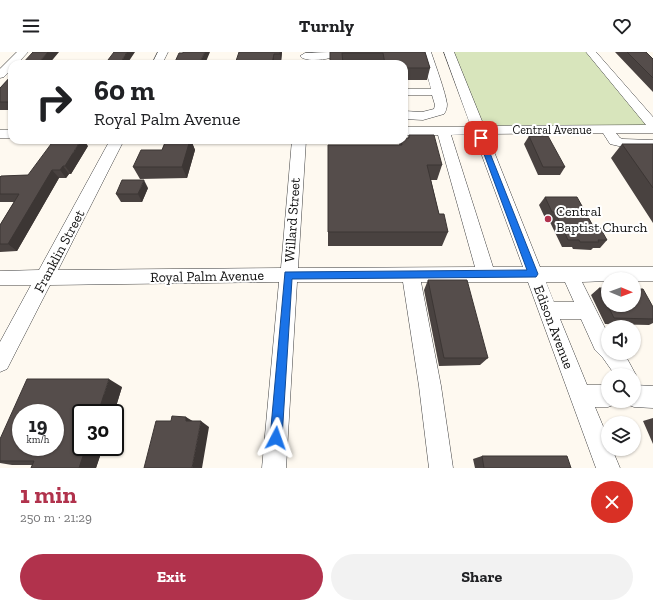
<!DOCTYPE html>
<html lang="en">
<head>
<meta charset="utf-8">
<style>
	body { margin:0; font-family:"Zilla Slab",serif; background:#f2f2f2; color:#202124; height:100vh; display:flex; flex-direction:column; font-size:15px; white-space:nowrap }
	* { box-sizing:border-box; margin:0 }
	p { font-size:13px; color:#757577 }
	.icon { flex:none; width:22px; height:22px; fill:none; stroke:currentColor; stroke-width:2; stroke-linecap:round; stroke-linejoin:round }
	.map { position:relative; height:416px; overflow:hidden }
	.side { display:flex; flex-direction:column; background:#fff; flex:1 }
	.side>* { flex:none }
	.banner { position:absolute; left:8px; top:8px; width:400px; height:84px; border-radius:12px; box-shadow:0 1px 3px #0004; background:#fff; color:#202124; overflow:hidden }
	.needle { width:26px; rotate:91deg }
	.controls { position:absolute; left:601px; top:220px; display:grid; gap:8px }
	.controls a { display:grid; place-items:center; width:40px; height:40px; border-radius:50%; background:#fff; box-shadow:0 1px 3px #0004; font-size:20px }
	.speed { position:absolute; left:12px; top:352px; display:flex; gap:8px; font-size:20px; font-weight:700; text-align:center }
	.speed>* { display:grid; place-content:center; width:52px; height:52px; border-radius:50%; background:#fff; box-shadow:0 1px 3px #0004; line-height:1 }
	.speed small { font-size:10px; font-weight:400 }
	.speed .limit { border:2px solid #111; border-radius:6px; background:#fff; color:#111 }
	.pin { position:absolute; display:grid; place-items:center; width:34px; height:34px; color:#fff; margin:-17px; border-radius:8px; box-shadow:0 2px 6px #0006 }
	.me { position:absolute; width:44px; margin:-22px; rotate:4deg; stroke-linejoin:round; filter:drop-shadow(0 0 3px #0008) }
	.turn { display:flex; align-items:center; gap:14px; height:84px; padding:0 20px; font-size:18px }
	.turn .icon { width:52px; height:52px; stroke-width:2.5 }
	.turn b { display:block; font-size:28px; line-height:34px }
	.round { display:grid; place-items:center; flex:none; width:42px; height:42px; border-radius:21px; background:#f2f2f2 }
	.overview { display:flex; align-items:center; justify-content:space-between; height:68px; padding:0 20px }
	h1 { font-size:24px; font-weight:700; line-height:30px; color:#b1324c }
	.action { display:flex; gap:8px; margin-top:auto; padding:8px 20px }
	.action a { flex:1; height:46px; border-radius:24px; background:#b1324c; color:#fff; font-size:16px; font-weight:700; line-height:46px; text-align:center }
	.action a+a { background:#f2f2f2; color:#202124 }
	header { display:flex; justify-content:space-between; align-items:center; height:52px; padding:0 20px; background:#fff; font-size:18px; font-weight:700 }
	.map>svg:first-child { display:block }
	.green { fill:#d8e5bc }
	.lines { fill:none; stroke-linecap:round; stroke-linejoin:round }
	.minor-casing { stroke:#414141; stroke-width:1 }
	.minor { fill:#fff; fill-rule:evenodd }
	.wall { fill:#494240 }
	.shaded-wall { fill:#3c3634 }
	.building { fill:#554d4b; stroke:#3c3634; fill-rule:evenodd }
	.route { fill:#1a73e8; stroke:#114b97 }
	.poi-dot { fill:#b1324c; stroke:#fff; stroke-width:1.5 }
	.labels { text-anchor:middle; stroke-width:4; stroke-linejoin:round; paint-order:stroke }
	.far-street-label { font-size:12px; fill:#0e0e0e; stroke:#fff }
	.poi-label { font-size:14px; fill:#0e0e0e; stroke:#fff; text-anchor:start }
	.street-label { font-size:14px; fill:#0e0e0e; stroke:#fff }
</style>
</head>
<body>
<header><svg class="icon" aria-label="menu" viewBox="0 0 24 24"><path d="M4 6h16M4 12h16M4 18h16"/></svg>Turnly<svg class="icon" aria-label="heart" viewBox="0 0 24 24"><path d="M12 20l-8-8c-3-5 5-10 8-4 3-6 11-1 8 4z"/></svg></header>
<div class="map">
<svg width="653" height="416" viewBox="0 0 653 416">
	<rect width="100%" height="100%" fill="#fef9f0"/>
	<path class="green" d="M450,0H589L653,75L481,77Z"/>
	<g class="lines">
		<g class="minor-casing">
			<path id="minor" d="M17,0H28L17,12H12V17L4,25L0,26V17Z
				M158,0H168L162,12H152Z
				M332,0L330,6C322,8 305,10 300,4L305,1Z
				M421,0H431C436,15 445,39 447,52C447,56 446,59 444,62L423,68L404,67V59L422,60L434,57L435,53L432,43H404V37H431Z
				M444,0H454L484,74L646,73L586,0H596L653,65V81H616L620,86L623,87L653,88V96L623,95L610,92L603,81L487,82L540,215H653V229H634V227H608V229L582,230L608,282V301H624L636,323L634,329V323H615L603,306L595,298L581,267H560L587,333H608V349H617L616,352L608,355H595L608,386V397H612L620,416H596L528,230H421L441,334L453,416H429L419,334L403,230H297L286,416H262L279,230L50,233L7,317L0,320V290L31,233H0V219L39,218L110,88H124L58,218L281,216L292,88H306L298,216L475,215L438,83H404V75H471ZM474,82L523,215H493L451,83ZM546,230H565L574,250H554Z
				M0,78H12V86H0Z
				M634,333L653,334V356L634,355L626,352L625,349H634Z"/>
		</g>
		<use href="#minor" class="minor"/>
	</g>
	<path class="wall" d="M239,0H282L281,10H275Z
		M330,0H425L430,16L427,28H404V12H330Z
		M615,0H646L653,7V40Z
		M12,23V58H0V36Z
		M409,83L442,113L437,128H431L439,162L448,180L442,194H328V93H399L400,88H404L408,86Z
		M529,84L565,115L560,123H538L524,92Z
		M166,88H191L195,98L187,126L140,127L133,115L162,98Z
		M622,92H653V171L611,106Z
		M88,94L71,122H69L66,126H59L17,199L0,200V173L14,150H0V125L28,123Z
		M148,136L142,150H121L116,142Z
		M545,145L593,174L607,188L600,196H593L591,198L573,197L572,195H562L549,168H546L539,153Z
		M428,228L488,306L480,313L439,314L424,238Z
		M599,236L653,255V271L649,273L605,272L591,243Z
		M122,335L114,361H81V395H103L96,416H31L32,413H12L0,411V387Z
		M653,366V392L643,369Z
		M482,404L571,416H475L473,407Z"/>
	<path class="shaded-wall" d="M48,0H59L49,12H37Z
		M127,0H135L127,12H120Z
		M205,0H210L205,12H199Z
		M280,0H282L281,10L280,2Z
		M274,2V12H272Z
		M12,47V54L9,50Z
		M81,88H84L88,94L71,122L65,114Z
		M190,88H191L195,98L187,126L182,115Z
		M63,114L69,122L66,126L60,118Z
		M52,118L59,126L17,199L8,192Z
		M144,128L148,136L142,150L138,142Z
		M109,327L122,335L114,361H98Z
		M186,365L196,371L186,369Z
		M201,369L209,375L202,416H192Z
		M86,395H103L96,416H79Z"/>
	<path class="building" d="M33,0H48L37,12H22Z
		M114,0H127L120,12H105Z
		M183,0H205L199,12H174L179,1H183Z
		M239,0H280V2H274L272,12H235Z
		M330,0H425L430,16H404V12H385L383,1H342L343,12H330Z
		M627,0H646L653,7V26Z
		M12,23V47L9,50H0V36Z
		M409,83H434L442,113H427L439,162H444L448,180H328V93H402L401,88H404V86H409Z
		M529,84H548L565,115H543Z
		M54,88H81L65,114H63L60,118H52L8,192H0V173L19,142H0V125L1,124L28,123Z
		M166,88H190L182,115H133L141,98H162Z
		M622,92H653V136Z
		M122,128H144L138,142H116Z
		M545,145H577L593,174H599L607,188H598L599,190H580L579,188H568L555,160H552Z
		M428,228H467L488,306H444Z
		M599,236H608V253H634V237H643L653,255V267L614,266Z
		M27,327H109L98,361H81V395H86L79,416H31L34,409H0V387ZM21,361H55V395H21Z
		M172,364L186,365V369H201L192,416H144L156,369H171Z
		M482,404H567L571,416H484Z"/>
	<path class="route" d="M481,84L484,86L538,222L536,225L292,227L282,386L280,391L276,392L272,391L270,386L285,220L527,218L478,86Z"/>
	<circle class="poi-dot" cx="548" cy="167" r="4"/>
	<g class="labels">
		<g class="far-street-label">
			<text x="552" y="82">Central Avenue</text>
		</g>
		<g class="poi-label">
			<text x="556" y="164">Central<tspan x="556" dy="16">Baptist Church</tspan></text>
		</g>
		<g class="street-label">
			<text transform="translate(292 168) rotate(-86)" y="5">Willard Street</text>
			<text transform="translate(59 199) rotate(-62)" y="5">Franklin Street</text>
			<text transform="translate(207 224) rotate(-1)" y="5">Royal Palm Avenue</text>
			<text transform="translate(554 275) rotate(69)" y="5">Edison Avenue</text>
		</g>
	</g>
</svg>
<div class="controls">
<a><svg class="needle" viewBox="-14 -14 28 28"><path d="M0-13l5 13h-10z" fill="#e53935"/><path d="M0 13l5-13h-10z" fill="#757577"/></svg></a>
<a><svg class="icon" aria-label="sound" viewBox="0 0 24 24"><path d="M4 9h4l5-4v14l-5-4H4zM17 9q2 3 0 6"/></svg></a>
<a><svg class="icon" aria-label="search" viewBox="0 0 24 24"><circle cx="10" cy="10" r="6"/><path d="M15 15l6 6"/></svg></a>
<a><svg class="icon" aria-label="layers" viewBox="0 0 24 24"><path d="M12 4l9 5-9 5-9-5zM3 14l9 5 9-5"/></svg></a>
</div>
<div class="speed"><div>19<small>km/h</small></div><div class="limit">30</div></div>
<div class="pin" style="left:481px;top:86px;background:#d93025"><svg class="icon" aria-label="arrive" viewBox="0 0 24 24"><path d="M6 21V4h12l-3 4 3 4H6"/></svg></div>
<svg class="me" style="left:276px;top:386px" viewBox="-20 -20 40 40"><path d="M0-17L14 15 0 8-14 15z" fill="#1a73e8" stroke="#fff" stroke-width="4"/></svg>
<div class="banner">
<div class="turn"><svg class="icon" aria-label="right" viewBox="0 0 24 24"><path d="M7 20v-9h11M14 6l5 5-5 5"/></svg><div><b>60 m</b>Royal Palm Avenue</div></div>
</div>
</div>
<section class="side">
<div class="overview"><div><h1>1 min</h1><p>250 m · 21:29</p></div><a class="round" style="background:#d93025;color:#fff"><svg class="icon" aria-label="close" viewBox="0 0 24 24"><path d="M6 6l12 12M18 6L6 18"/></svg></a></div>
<div class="action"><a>Exit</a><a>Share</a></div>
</section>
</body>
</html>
